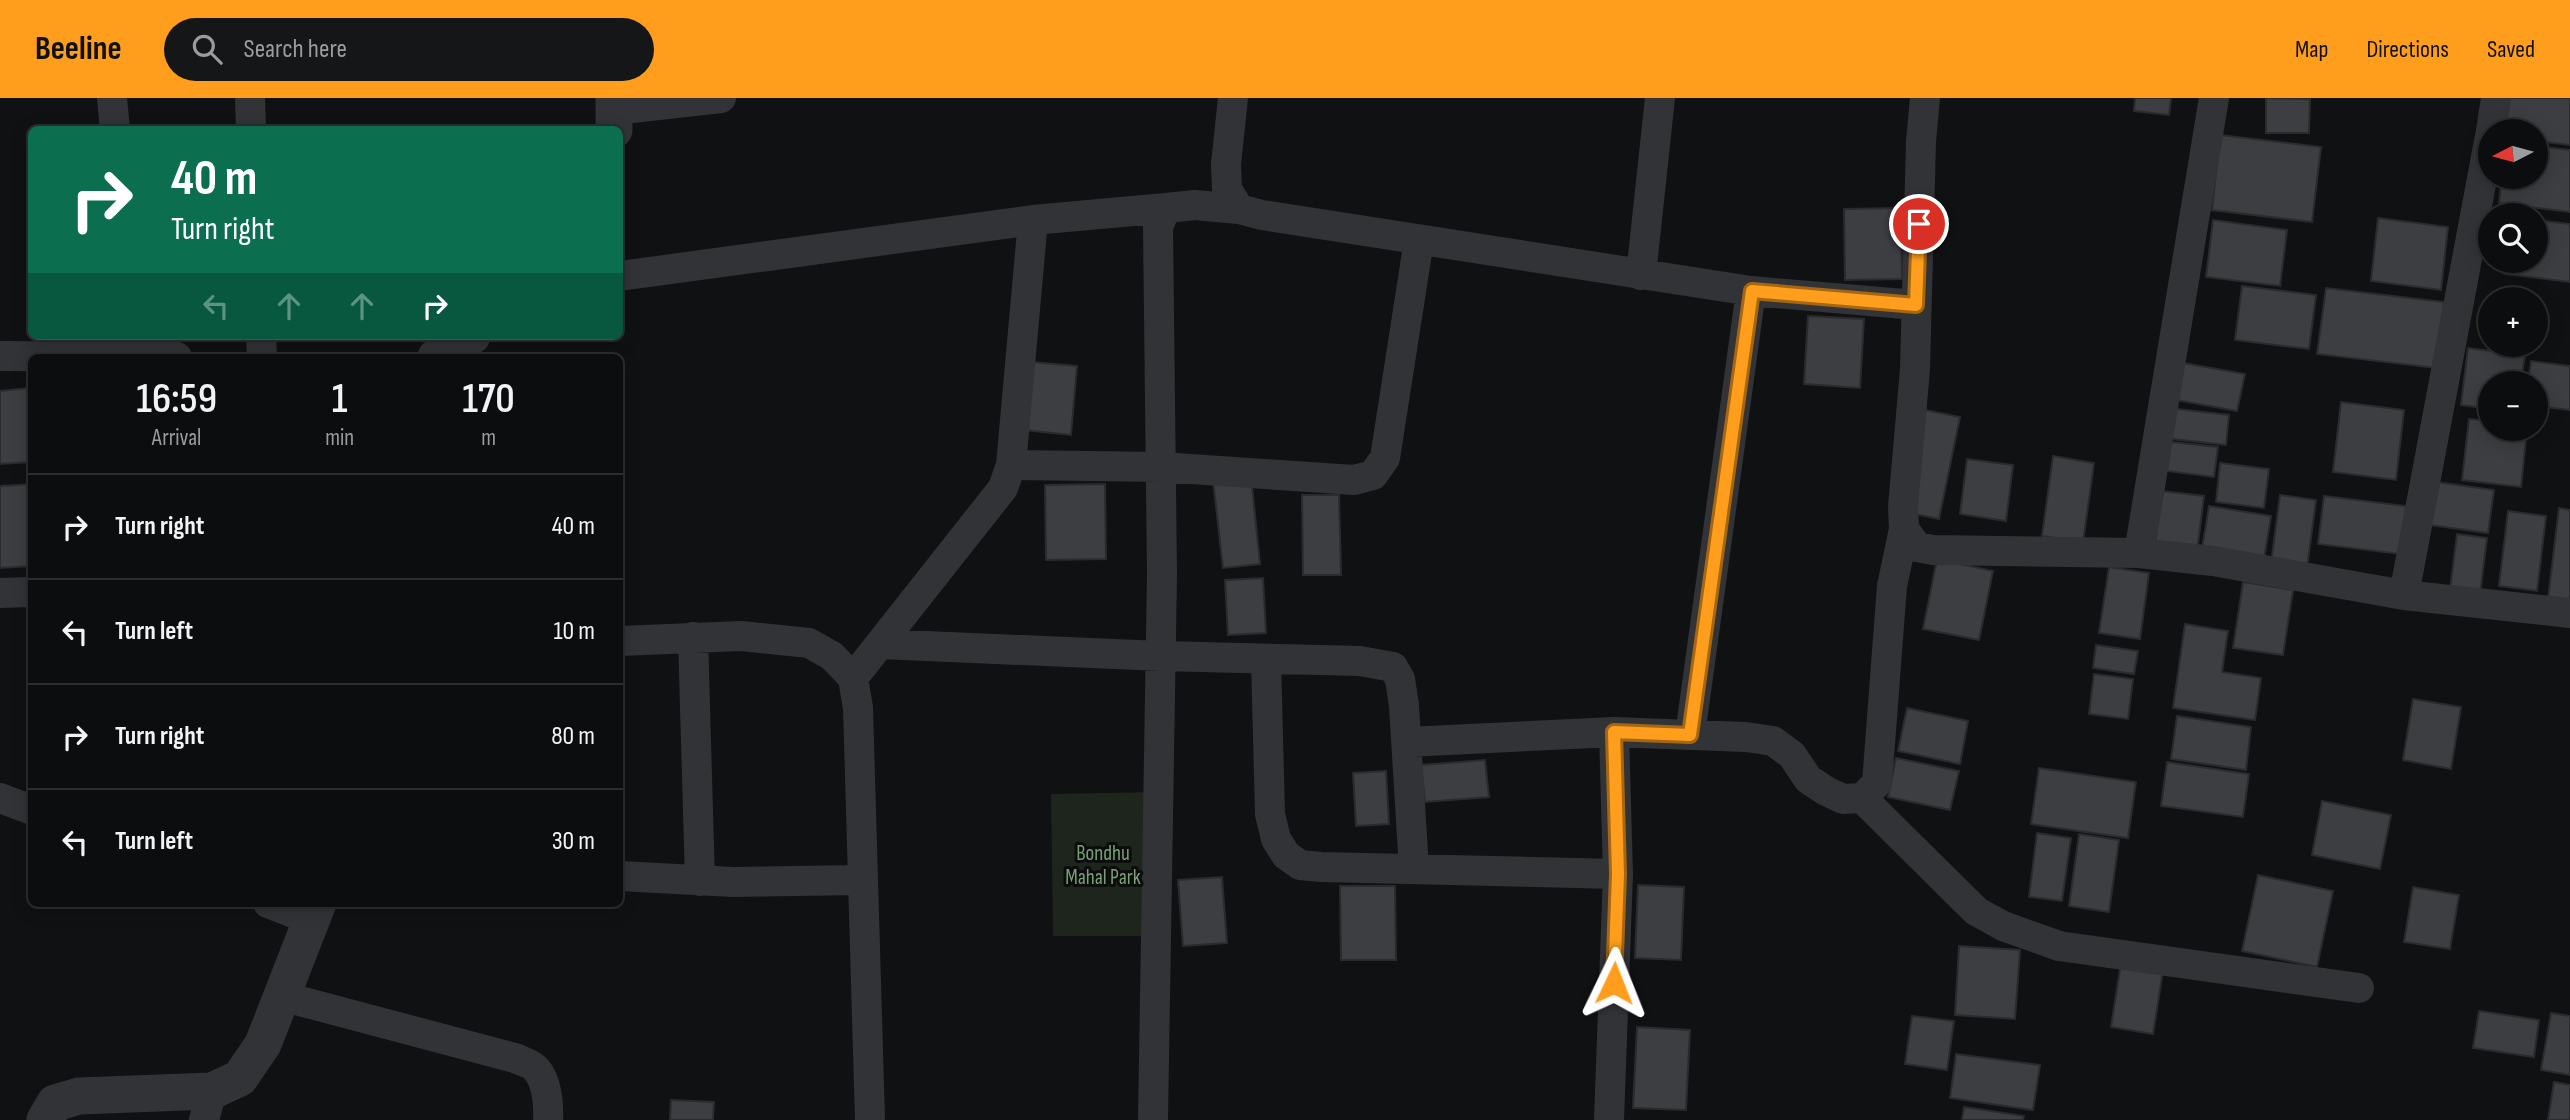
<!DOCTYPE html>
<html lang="en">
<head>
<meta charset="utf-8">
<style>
	body { margin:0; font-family:"Sofia Sans Condensed",sans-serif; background:#151617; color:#f1f3f6; height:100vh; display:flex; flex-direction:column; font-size:26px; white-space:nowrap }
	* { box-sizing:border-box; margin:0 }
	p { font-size:23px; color:#9a9c9e }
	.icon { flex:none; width:38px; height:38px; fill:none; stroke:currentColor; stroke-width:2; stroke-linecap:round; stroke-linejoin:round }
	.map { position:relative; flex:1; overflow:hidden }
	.side { position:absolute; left:28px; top:256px; width:595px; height:553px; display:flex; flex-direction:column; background:#0c0d0e; border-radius:10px; box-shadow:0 4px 18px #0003,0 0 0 2px #2c2d2e }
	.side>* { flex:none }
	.hud { position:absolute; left:28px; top:28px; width:595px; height:214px; border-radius:10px; box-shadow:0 4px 18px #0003,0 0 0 2px #2c2d2e; background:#0b6e4f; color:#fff; overflow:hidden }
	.needle { width:46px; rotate:264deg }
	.tools { position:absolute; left:2478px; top:21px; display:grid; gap:14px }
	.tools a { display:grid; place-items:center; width:70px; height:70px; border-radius:50%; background:#0c0d0e; box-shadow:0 4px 18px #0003,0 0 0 2px #2c2d2e; font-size:35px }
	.pin { position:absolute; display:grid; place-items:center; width:60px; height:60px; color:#fff; margin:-30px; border:4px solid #fff; border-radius:50%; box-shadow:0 2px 7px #0007 }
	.me { position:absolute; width:77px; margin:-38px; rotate:2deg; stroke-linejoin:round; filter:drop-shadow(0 0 5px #0008) }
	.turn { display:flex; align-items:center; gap:24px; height:147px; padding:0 28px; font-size:32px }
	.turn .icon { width:91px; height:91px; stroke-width:2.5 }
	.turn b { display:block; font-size:49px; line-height:60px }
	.lanes { display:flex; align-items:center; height:66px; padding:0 28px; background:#0003; justify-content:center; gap:35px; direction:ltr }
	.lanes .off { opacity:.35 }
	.eta { display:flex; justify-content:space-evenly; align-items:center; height:119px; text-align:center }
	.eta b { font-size:42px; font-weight:600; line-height:49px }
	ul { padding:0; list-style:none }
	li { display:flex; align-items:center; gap:21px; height:105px; padding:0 28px; border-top:2px solid #2c2d2e }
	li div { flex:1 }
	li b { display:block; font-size:26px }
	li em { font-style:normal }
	header { display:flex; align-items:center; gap:42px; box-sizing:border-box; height:98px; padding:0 35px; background:#ff9e1c; color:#111 }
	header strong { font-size:33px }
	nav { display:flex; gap:38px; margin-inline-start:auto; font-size:24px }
	.search { width:490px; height:63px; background:#151617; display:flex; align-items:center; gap:18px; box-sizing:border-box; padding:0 24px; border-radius:38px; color:#9a9c9e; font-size:26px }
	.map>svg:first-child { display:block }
	.green { fill:#1d251d }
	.building { fill:#3c3e42; stroke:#2a2b2e; stroke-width:2 }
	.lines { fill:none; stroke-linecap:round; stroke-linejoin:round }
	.minor { stroke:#313337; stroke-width:30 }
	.tertiary { stroke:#313337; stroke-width:37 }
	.route-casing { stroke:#a66712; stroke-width:18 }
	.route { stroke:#ff9e1c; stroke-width:12 }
	.labels { text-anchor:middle; stroke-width:6; stroke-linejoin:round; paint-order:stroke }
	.park-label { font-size:21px; fill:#77a175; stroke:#0c0c0d }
</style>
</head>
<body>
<header>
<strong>Beeline</strong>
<div class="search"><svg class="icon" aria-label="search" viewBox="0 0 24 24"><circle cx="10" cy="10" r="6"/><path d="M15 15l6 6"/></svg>Search here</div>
<nav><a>Map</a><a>Directions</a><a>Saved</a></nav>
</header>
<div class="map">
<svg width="2570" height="1022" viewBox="0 0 2570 1022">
	<rect width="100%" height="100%" fill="#101112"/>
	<path class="green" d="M1156,694L1152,838H1053L1051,696Z"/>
	<path class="building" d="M2135,0H2171L2169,17L2134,13Z
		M2266,0L2310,1L2309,35H2266Z
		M2506,0H2570V47L2536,43V33H2502Z
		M2220,37L2321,49L2312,124L2212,112Z
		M2536,48L2570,52V114L2499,105L2502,79H2536Z
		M1901,110L1902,181L1845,182L1844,111Z
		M2378,120L2448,129L2441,192L2371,183Z
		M2213,122L2287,132L2280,188L2206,179Z
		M2536,122L2570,126V184L2504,176L2506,163H2536Z
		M2242,188L2316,197L2309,251L2235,242Z
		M2326,190L2444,204L2436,270L2317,256Z
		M1808,218L1864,221L1860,290L1804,286Z
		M2468,250L2525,257L2521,285H2490V311L2461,307Z
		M2531,263L2570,268V312L2536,308V285H2528Z
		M1031,264L1077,268L1071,337L1024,332Z
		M2178,264L2245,276L2237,313L2171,301Z
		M28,290L32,364L0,366V293Z
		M2341,304L2404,312L2396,382L2333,374Z
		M2168,310L2229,317L2226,347L2164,340Z
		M1925,312L1960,319L1939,421L1905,414Z
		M2469,321L2490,323V331H2527L2521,389L2462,382Z
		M2171,344L2218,349L2214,379L2167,373Z
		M2053,358L2094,365L2083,444L2042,438Z
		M1967,361L2013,367L2006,423L1960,416Z
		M2220,365L2269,371L2264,410L2216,404Z
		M1251,378L1260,466L1223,470L1213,382Z
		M2436,384L2494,392L2488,435L2430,427Z
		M32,386V468L0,470V388Z
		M1105,386L1106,461L1046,462L1045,387Z
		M2161,393L2204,398L2197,454L2155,449Z
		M1302,397H1339L1341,477H1303Z
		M2280,397L2316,402L2307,470L2271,466Z
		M2324,398L2406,408L2400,456L2318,446Z
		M2209,408L2271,418L2263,467L2201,457Z
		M2559,410L2570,412V504L2548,501Z
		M2508,413L2546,418L2537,493L2499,488Z
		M2457,436L2487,440L2480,496L2450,492Z
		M1937,461L1993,473L1979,542L1923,531Z
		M2109,469L2149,475L2140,541L2099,535Z
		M1263,480L1266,535L1228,537L1225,482Z
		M2243,484L2293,492L2283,557L2233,550Z
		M2185,526L2228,533L2222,574L2261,580L2255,622L2173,610Z
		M2096,547L2138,553L2134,576L2093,570Z
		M2094,576L2133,581L2128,621L2089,616Z
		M2413,601L2461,609L2451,671L2403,662Z
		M1907,610L1968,623L1960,666L1898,653Z
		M2177,618L2251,629L2246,672L2171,661Z
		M1896,660L1959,673L1950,712L1888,699Z
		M1485,662L1489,699L1425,704L1421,667Z
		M2167,664L2249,676L2243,719L2161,708Z
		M2039,670L2136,684L2128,740L2031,726Z
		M1386,673L1389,726L1356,728L1353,675Z
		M2322,703L2391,717L2380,771L2312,757Z
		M2037,735L2071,740L2062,803L2029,799Z
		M2079,736L2119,742L2109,814L2069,808Z
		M2258,777L2333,793L2317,869L2242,853Z
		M1222,779L1227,845L1183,848L1178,782Z
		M1638,787L1684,789L1681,862L1635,860Z
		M1340,788H1395L1396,862H1341Z
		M2413,789L2459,797L2450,851L2404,844Z
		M1959,848L2020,852L2015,921L1955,917Z
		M2122,859L2164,866L2153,936L2111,929Z
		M2479,913L2539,922L2534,959L2473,950Z
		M2551,915L2570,918V977L2541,972Z
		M1912,918L1954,923L1947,972L1905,966Z
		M1637,929L1690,932L1686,1012L1633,1010Z
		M1956,956L2040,967L2033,1012L1950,1000Z
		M2554,984L2570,987V1022H2548Z
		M671,1002L714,1004L713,1022H670Z
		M1964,1009L2024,1018L2023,1022H1962Z"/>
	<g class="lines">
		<path class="minor" d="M112,0L115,32
			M250,0L251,32
			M1233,0L1226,66L1227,91L1239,111L1262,117L1751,193L1916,207
			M1925,0L1921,44L1915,271L1903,409L1904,431L1917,449L1933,452L2139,455L2213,463L2404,497L2570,515
			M614,12L721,0
			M2491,33L2496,0
			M1641,177L1660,0
			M620,178L1033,122L1166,110
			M261,238L262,259
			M0,258L177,259
			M1011,367L1161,369L1354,382L1373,377L1385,360L1419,142
			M2139,455L2214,0
			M0,495L32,494
			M2404,497L2490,38
			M693,539L700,783
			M620,543L741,538L809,545L832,558L853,580L858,610L870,1022
			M880,546L1161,558L1360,563L1393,569L1400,581L1404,608L1414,771
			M1266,561L1270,716L1276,741L1286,757L1300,767L1321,769L1618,776
			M853,580L1003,390L1011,367L1033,122
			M1690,637L1751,193
			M1407,644L1614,634L1746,639L1773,643L1792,657L1808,681L1826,693L1843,701L1862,700L1877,685L1892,488L1904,431
			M0,700L32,712
			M1862,700L1976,813L2003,828L2059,848L2359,890
			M620,778L733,784L863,782
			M268,805L311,822
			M281,898L515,960C521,963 532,966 536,971C547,983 549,1007 548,1022
			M204,1022L212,993
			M1153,1022L1162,476L1158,129L1166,110L1195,107L1239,111
			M1609,1022L1618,776L1614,634"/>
		<path class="tertiary" d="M614,0V32
			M436,259L472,238
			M45,1022L55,1005L79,998L212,993L240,980L263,946L318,805"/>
	</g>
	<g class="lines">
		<g class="route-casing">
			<path id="route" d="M1614,885L1618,776L1614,634L1690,637L1752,193L1916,207L1919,126"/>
		</g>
		<use href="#route" class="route"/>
	</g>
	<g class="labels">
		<g class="park-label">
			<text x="1103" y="762">Bondhu<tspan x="1103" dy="24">Mahal Park</tspan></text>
		</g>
	</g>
</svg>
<div class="tools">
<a><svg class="needle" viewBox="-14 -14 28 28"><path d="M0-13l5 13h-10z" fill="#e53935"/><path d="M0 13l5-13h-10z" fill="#9a9c9e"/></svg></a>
<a><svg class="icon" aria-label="search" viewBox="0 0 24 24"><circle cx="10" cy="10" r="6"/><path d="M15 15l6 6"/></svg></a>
<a>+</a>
<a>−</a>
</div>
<div class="pin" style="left:1919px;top:126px;background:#d93025"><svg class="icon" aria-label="arrive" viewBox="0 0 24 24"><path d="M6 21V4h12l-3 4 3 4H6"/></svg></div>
<svg class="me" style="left:1614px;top:885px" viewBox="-20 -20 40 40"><path d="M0-17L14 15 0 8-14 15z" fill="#ff9e1c" stroke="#fff" stroke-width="4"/></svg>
<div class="hud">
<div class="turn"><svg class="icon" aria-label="right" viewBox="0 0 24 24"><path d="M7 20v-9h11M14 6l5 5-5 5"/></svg><div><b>40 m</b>Turn right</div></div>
<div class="lanes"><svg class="icon off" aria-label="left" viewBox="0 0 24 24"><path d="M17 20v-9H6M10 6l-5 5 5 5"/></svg><svg class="icon off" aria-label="ahead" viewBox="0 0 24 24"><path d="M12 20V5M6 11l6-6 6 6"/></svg><svg class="icon off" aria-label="ahead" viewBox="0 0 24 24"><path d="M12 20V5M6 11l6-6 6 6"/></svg><svg class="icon" aria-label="right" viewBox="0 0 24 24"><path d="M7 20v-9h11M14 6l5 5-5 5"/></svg></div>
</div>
<section class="side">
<div class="eta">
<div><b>16:59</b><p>Arrival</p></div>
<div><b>1</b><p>min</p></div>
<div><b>170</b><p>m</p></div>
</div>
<ul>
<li><svg class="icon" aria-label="right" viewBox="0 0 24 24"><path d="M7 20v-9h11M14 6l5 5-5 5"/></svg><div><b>Turn right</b></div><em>40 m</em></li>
<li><svg class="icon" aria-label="left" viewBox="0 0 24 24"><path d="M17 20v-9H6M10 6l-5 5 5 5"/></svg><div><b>Turn left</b></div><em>10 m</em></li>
<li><svg class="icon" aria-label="right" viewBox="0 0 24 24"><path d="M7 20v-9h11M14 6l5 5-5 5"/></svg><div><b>Turn right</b></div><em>80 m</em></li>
<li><svg class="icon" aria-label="left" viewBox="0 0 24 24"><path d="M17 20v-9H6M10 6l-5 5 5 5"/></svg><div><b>Turn left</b></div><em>30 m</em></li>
</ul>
</section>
</div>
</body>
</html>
